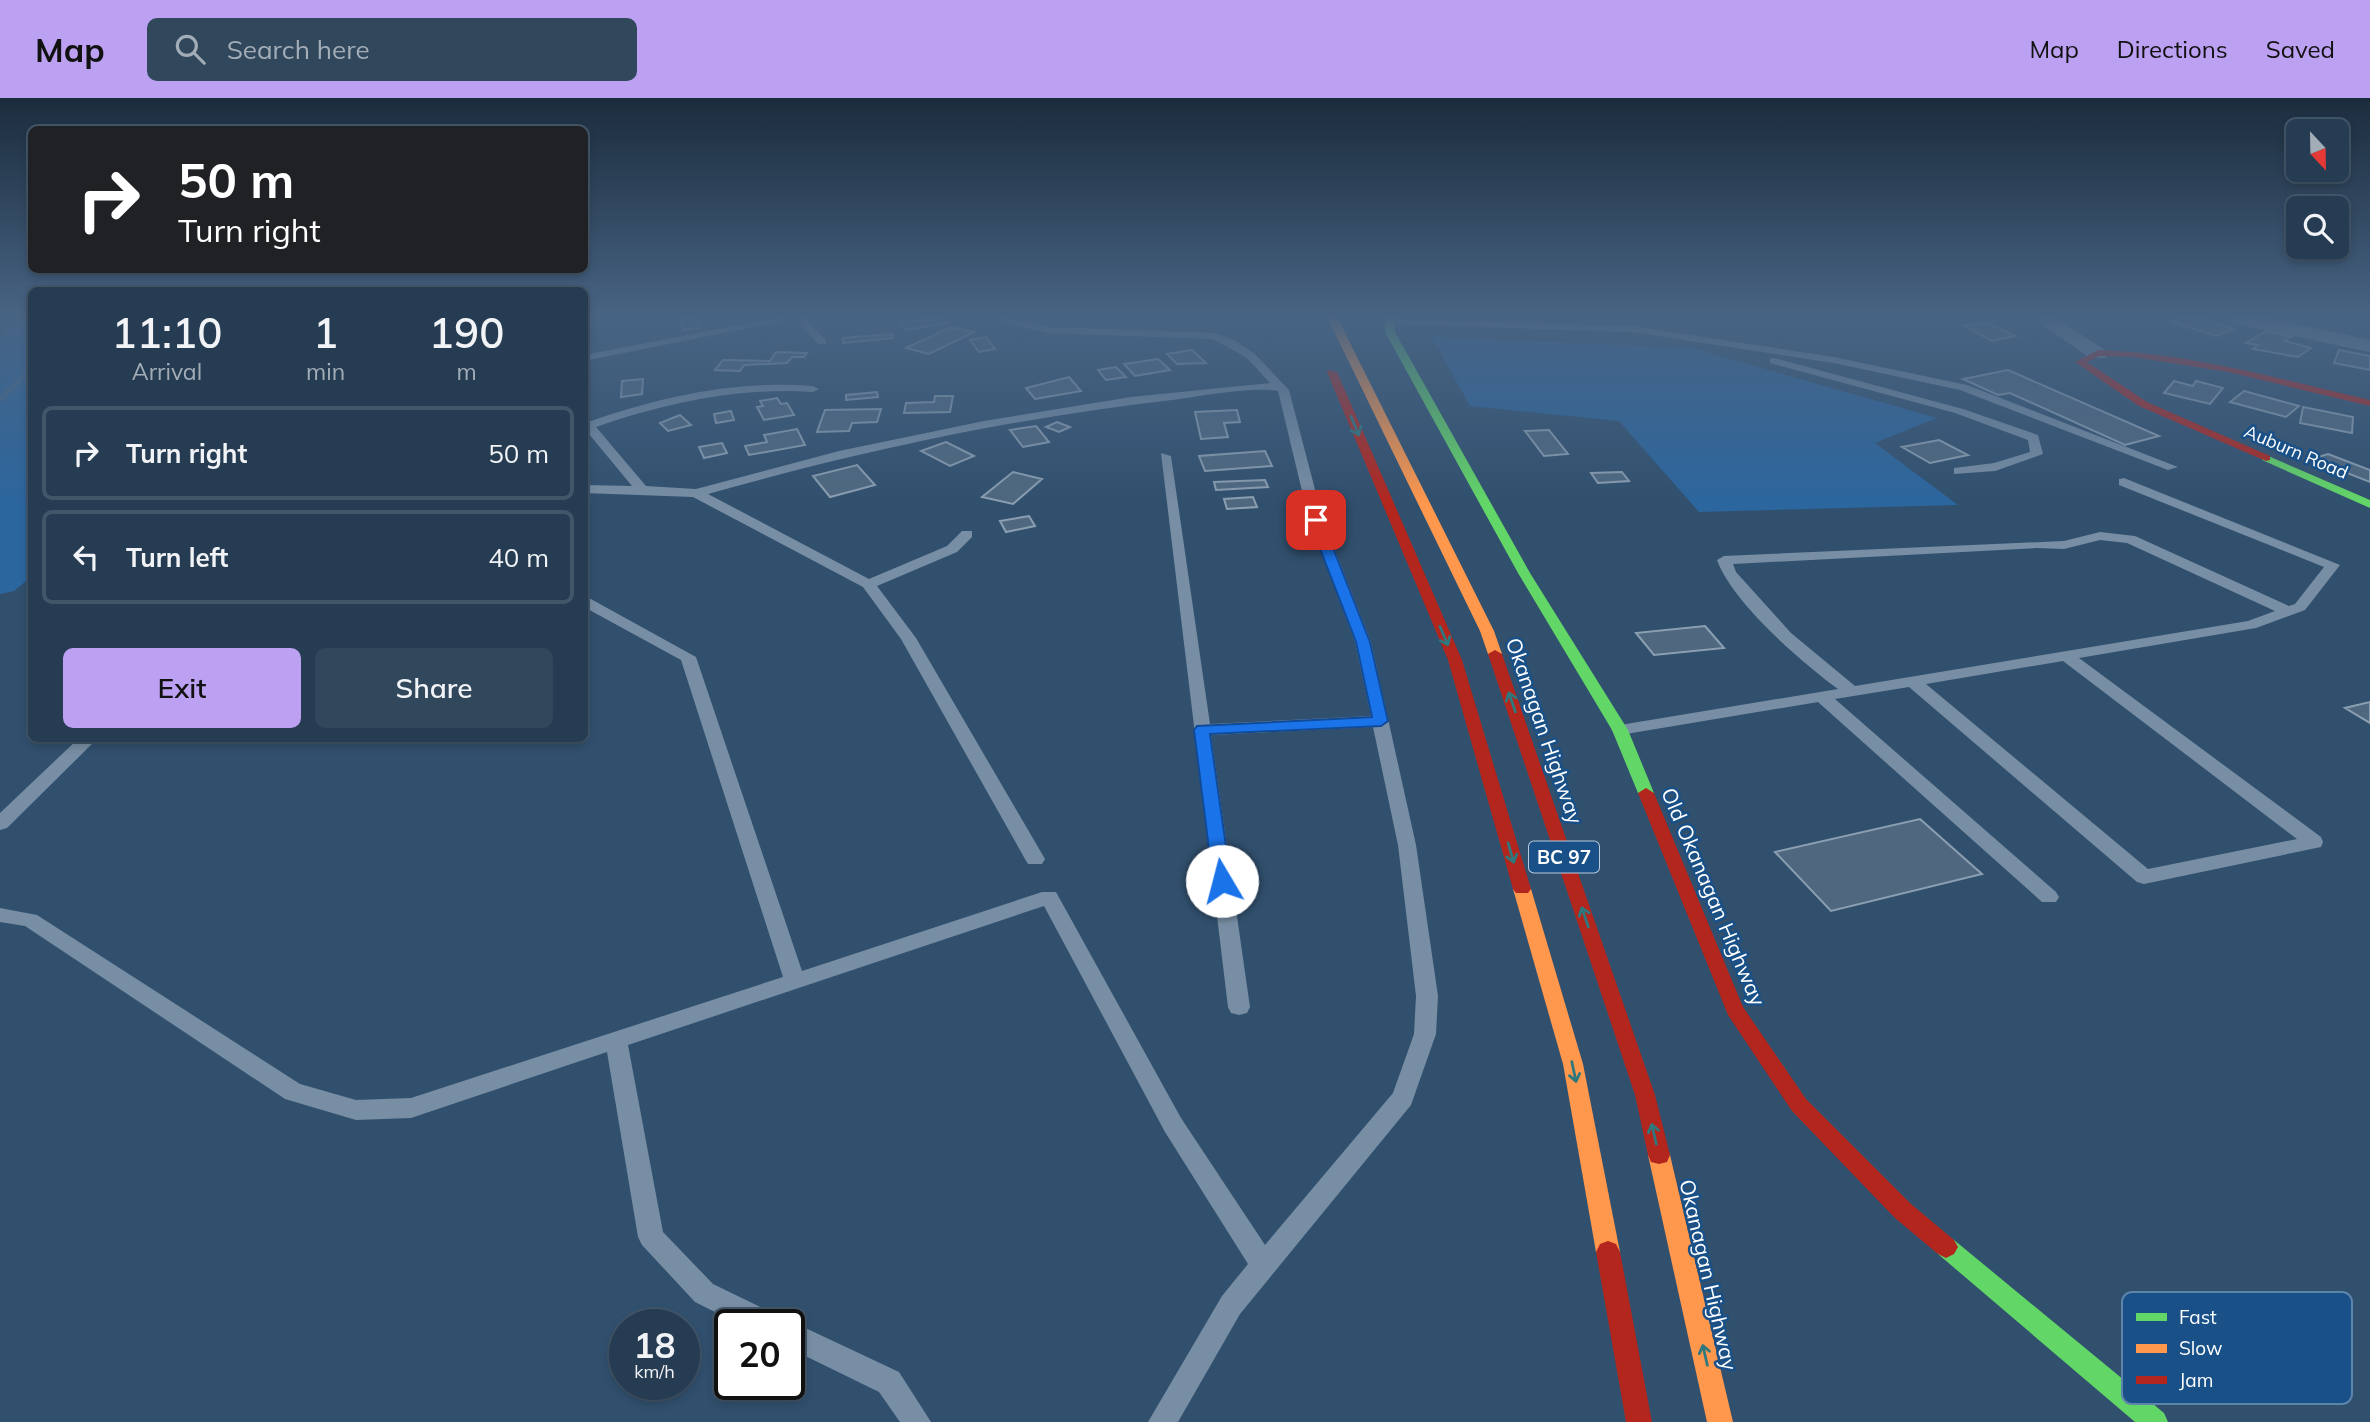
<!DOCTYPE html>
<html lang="en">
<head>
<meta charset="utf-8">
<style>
	body { margin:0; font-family:Mulish,sans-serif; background:#31475c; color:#f1f3f6; height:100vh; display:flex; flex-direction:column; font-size:26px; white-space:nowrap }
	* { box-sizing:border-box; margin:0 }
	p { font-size:23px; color:#a3adb8 }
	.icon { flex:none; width:38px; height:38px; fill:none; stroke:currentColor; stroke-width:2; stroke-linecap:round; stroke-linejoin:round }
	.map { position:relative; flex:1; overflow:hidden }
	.side { position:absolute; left:28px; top:189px; width:560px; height:455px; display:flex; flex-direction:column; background:#253c52; border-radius:10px; box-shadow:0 4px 10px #0003,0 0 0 2px #425669 }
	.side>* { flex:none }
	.banner { position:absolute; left:28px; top:28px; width:560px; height:147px; border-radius:10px; box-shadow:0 4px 10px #0003,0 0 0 2px #425669; background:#202124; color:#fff; overflow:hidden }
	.needle { width:46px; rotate:158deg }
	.tools { position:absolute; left:2286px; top:21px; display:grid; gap:14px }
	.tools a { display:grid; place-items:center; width:63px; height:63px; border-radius:10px; background:#253c52; box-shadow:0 4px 10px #0003,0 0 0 2px #425669; font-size:35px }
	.speed { position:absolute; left:609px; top:1211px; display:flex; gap:14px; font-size:35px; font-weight:700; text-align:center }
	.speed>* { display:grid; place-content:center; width:91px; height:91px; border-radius:50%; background:#253c52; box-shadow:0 4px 10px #0003,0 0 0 2px #425669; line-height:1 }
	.speed small { font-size:18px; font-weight:400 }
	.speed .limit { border:4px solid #111; border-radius:10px; background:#fff; color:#111 }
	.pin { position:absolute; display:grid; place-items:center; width:60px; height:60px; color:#fff; margin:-30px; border-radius:14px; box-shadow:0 4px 10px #0006 }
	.me { position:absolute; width:77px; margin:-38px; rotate:352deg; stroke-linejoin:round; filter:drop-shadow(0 0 5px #0008) }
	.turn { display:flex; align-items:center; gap:24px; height:147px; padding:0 35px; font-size:32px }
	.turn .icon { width:91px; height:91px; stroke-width:2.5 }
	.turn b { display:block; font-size:49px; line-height:60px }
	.eta { display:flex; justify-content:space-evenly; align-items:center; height:119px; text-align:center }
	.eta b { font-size:42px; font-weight:600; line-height:49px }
	.primary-button { display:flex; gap:14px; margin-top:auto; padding:14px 35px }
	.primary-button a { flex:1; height:80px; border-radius:10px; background:#bca0f2; color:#111; font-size:28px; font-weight:600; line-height:80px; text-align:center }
	.primary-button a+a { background:#31475c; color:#f1f3f6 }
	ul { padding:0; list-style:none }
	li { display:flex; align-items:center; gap:21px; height:94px; margin:0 14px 10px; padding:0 21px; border:4px solid #425669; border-radius:10px }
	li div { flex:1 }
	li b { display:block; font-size:26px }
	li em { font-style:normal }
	header { display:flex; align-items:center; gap:42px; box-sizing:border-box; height:98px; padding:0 35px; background:#bca0f2; color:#111 }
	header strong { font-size:33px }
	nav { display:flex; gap:38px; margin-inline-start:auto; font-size:24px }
	.search { width:490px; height:63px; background:#31475c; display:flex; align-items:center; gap:18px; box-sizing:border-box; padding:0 24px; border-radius:10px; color:#a3adb8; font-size:26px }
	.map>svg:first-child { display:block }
	.green { fill:#2c669e }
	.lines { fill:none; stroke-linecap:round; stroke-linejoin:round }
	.stream { stroke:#406890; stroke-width:6 }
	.building { fill:#4f6880; stroke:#8c9fb1; stroke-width:2 }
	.lane { fill:#788ea4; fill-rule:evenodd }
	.street { fill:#788ea4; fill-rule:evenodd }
	.fast { fill:#63d668; fill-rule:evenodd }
	.slow { fill:#ff974d; fill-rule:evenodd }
	.jam { fill:#b3261e; fill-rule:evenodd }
	.oneway { stroke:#2e787e }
	.route { fill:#1a73e8; stroke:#114b97; stroke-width:2 }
	.labels { text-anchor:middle; stroke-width:5; stroke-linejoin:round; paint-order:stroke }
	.far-street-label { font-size:18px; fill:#fff; stroke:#185087 }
	.shield { fill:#185087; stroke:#bacadb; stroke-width:2 }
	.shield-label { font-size:19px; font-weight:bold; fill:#fff }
	.street-label { font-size:21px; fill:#fff; stroke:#185087 }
	.key { fill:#185087; stroke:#5d84ab; stroke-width:2 }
	.key-label { font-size:19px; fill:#fff }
</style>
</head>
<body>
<header>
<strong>Map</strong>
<div class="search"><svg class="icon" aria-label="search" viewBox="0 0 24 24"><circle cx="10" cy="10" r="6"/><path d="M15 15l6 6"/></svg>Search here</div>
<nav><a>Map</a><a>Directions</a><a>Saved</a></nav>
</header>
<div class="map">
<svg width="2370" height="1324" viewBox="0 0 2370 1324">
	<rect width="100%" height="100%" fill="#31506e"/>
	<path class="green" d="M13,221H31L32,478L14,493L0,496V239L18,225Z
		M1432,239L1691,250L1937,320L1875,345L1958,407L1699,414L1619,323L1470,308Z"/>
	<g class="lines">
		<path class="stream" d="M0,301L32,270"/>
	</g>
	<path class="building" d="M680,221H697L699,230L683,232Z
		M928,221H944L948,225L906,232L901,225Z
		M2181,221H2202L2234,231L2216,238L2172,224Z
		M1986,225L2016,238L1992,243L1962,227Z
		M951,229L974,234L929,256L906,250Z
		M2266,233L2291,239L2285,243L2311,250L2298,259L2253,251L2258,247L2246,245Z
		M892,236L893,240L843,245V240Z
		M986,239L995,251L979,254L970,242Z
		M1192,252L1206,265L1177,266L1167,256Z
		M2339,252L2370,258V272L2334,265Z
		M776,254L807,255L804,259H792L787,265L744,267L740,273L715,272L723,262L770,263Z
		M1158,261L1170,272L1135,278L1124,266Z
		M1116,269L1126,279L1106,282L1098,272Z
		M2008,272L2159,338L2125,347L2010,295L1998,297L1963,281Z
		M1069,279L1081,293L1035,301L1026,290Z
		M643,281L642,296L621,299L622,283Z
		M2174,283L2193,288L2196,283L2223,290L2210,306L2164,295Z
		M2244,293L2299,308L2286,319L2230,304Z
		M877,294L878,299L846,302V297Z
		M935,298H953L950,314L904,315L906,305L934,304Z
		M777,300L781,306L787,305L794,317L764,322L757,309L763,308L760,303Z
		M2303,309L2353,319L2352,335L2300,325Z
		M881,311L877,324L852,325L849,333L817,334L825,312Z
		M1237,312L1240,324L1224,325L1228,339L1201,341L1195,314Z
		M731,313L734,322L716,325L714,316Z
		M680,317L691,327L668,333L660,325Z
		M1057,324L1070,329L1059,334L1046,329Z
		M1036,328L1049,344L1023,349L1010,332Z
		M797,331L805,347L749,357L745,348L767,344L764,337Z
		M1549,332L1568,356L1544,358L1525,333Z
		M1939,342L1968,357L1930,365L1902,349Z
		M946,344L974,358L950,368L921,353Z
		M722,345L727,355L704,360L699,349Z
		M1265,353L1272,368L1205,373L1199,358Z
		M2328,356L2370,372V384L2311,361Z
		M857,367L875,387L830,399L813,378Z
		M1013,374L1042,381L1013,406L982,399Z
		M1622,374L1629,383L1598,385L1591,375Z
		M1265,382L1268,389L1216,392L1214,384Z
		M1253,399L1257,409L1227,411L1224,401Z
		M1029,418L1035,428L1006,434L1000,423Z
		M1705,528L1724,550L1654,557L1636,535Z
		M2370,604V625L2345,610Z
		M1920,721L1982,776L1831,813L1775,754Z"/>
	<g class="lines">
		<path class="lane" d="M771,221H793L584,263V257Z
			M795,221H806L826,242V246H818Z
			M990,221H1010L1047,229L1215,235L1236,243L1255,256L1289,292L1323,422L1371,544L1416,747L1438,898L1436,936L1411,1007L1240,1216L1178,1324H1148L1222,1198L1248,1166L1165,1034L1044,808L628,947L663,1134L713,1186L779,1218L783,1225L789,1223L799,1227L899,1274L931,1324H900L879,1294L789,1250V1227H741L695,1204L642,1147L638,1139L607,954L411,1020L356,1022L285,1001L25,828L0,824V810L37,817L300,986L356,1002L411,1000L783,879L681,562L584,509V499L589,500L696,559L802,873L1042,794H1056L1181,1020L1265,1147L1393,995L1414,936L1416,898L1398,747L1373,629L1211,637L1250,909L1247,915L1239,917L1231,915L1228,909L1161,355L1171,358L1210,626L1371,618L1355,544L1309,422L1278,293C1254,288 1199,298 1172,302C1014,320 860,353 708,396L869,481L947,448L962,433H972V439L957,454L877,488L916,540L1045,761L1042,766H1028L1025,761L901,541L863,489L693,399L584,395V387L632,388L584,330V319L591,323C663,298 737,282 813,288L819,291L813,294C738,289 666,305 596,329L646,388L696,391L839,353L984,323L1131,299L1270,285L1247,260L1213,241L1047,235Z
			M1386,221L1632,228L1834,259L1967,287L2178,369L2168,372L1960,292L1834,265L1632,234L1390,226L1386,225Z
			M1774,260L1963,311L2038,337L2043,356L1995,373L1954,376V370L1994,365L2030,354L2028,342L1955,315L1770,265V261Z
			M2124,380L2340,467L2305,512L2256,530L2079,560L2321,739L2323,744L2321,749L2144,786L2137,784L1909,589L1835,601L2056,794L2059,799L2056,804H2042L1818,604L1620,637L1611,632L1620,627L1838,591C1800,563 1733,505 1717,462L1724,458L2064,443L2100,434L2135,438L2289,508L2295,506L2324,469L2119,387V381ZM2100,442L2127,445L2275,513L2248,523L1855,588L1791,535L1736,474L1733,466L2037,450L2064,451ZM2063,563L2297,741L2148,771L1926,586Z
			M79,640H98L7,730L0,732V715Z"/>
		<path class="street" d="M2034,221H2058L2109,255L2106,260H2090Z
			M2230,221H2270L2370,242V254L2240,227Z"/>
		<path class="fast" d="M1385,221H1395V234L1530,475L1628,632L1654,695L1652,699L1646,700L1638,695L1612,632L1518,475L1385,234Z
			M2266,357L2370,402V410L2262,362V358Z
			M1946,1138L1954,1142L2164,1315L2168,1324H2135L1938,1156L1934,1149L1938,1142Z"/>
		<path class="slow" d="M1328,221H1338L1494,533L1502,556L1500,559H1490L1488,556L1480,533Z
			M1522,785L1528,787L1531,791L1583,966L1620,1154L1616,1162L1608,1165L1600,1162L1596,1154L1563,966L1513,791L1516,787Z
			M1659,1048L1667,1050L1670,1057L1733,1324H1707L1648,1057L1651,1050Z"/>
		<path class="jam" d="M2098,252C2190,255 2281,281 2370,302V308L2228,274L2133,259L2100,258L2087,264L2147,304L2270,358V362L2266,363L2139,308L2075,264Z
			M1328,272L1337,274L1462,562L1531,791L1528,795H1516L1513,791L1448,562L1327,274Z
			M1495,552L1502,556L1655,997L1670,1057L1667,1064L1659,1066L1651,1064L1648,1057L1635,997L1488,556Z
			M1646,690L1654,695L1743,909L1806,1001L1911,1106L1954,1142L1958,1149L1954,1156L1946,1160L1938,1156L1895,1120L1792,1013L1728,917L1638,695Z
			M1608,1143L1616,1146L1620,1154L1652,1324H1626L1596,1154L1600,1146Z"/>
	</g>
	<defs><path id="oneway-shaft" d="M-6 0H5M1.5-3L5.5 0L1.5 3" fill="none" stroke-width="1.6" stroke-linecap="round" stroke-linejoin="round" transform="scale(1.75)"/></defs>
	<g class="oneway">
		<use href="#oneway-shaft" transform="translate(1355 328) rotate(67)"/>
		<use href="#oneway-shaft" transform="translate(1444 538) rotate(67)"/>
		<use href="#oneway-shaft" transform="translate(1512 604) rotate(-109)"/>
		<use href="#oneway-shaft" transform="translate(1511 755) rotate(74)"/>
		<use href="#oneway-shaft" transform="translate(1585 819) rotate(-109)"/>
		<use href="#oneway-shaft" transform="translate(1574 974) rotate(78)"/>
		<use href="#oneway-shaft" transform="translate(1654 1036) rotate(-103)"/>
		<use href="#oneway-shaft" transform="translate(1705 1257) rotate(-103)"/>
	</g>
	<linearGradient id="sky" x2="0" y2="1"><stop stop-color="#1b2c3c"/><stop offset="0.54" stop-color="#486484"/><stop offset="1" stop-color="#486484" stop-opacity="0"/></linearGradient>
	<rect width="2370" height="406" fill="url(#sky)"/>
	<path class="route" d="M1316,419L1322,422L1370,544L1388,623L1381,628L1210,636L1231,783L1222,789L1213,783L1194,632L1197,628L1372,619L1356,544L1309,422Z"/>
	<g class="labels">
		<g class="far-street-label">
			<text transform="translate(2296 354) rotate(23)" y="6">Auburn Road</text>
		</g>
		<rect class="shield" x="1529" y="743.5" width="70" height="31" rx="5"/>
		<g class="shield-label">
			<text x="1564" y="766">BC 97</text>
		</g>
		<g class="street-label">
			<text transform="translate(1544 633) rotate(71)" y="7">Okanagan Highway</text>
			<text transform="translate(1713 799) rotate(67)" y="7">Old Okanagan Highway</text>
			<text transform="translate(1708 1177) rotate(77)" y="7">Okanagan Highway</text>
		</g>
	</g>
	<rect x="2122" y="1194" width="230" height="112" rx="10" class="key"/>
	<rect x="2136" y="1215" width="31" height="8" fill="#63d668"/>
	<rect x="2136" y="1246" width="31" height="9" fill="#ff974d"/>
	<rect x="2136" y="1278" width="31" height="8" fill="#b3261e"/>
	<g class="key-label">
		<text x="2179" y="1226">Fast</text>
		<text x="2179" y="1257">Slow</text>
		<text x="2179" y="1289">Jam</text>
	</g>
</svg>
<div class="tools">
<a><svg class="needle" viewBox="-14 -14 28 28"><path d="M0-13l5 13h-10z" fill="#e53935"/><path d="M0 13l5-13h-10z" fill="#a3adb8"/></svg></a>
<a><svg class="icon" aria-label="search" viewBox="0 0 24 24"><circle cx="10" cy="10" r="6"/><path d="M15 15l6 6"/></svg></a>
</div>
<div class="speed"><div>18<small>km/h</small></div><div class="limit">20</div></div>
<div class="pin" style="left:1316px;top:422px;background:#d93025"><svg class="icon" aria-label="arrive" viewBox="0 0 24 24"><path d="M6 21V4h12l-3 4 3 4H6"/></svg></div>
<svg class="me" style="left:1222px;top:783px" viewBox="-20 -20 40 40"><circle r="19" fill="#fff"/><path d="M0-13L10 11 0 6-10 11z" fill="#1a73e8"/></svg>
<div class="banner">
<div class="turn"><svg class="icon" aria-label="right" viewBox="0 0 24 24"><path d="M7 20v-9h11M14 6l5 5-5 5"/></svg><div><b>50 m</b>Turn right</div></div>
</div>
<section class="side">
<div class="eta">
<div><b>11:10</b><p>Arrival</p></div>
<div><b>1</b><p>min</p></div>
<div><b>190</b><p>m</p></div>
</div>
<ul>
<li><svg class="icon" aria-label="right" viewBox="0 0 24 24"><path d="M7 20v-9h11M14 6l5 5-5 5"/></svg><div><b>Turn right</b></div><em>50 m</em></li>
<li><svg class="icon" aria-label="left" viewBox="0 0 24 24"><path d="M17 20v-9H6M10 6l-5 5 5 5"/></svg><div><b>Turn left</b></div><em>40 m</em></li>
</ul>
<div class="primary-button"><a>Exit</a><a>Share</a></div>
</section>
</div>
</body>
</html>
